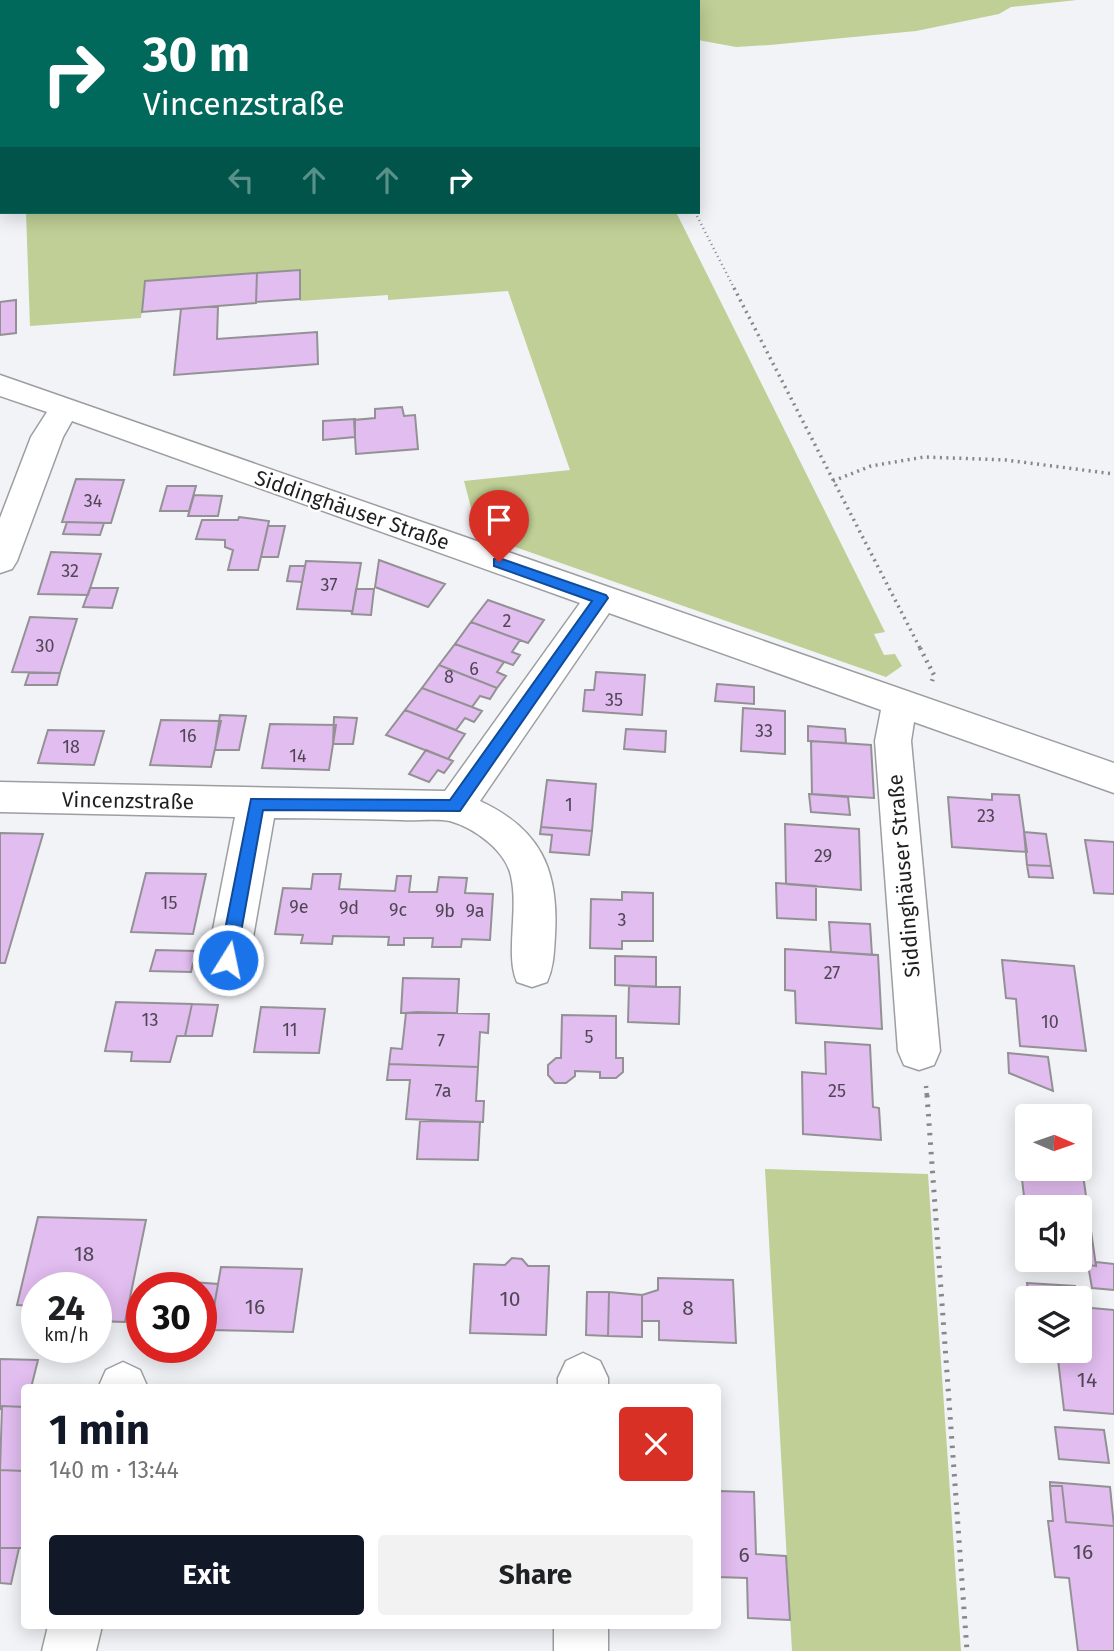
<!DOCTYPE html>
<html lang="en">
<head>
<meta charset="utf-8">
<style>
	body { margin:0; font-family:"Fira Sans",sans-serif; background:#f2f2f2; color:#202124; height:100vh; display:flex; flex-direction:column; font-size:26px; white-space:nowrap }
	* { box-sizing:border-box; margin:0 }
	p { font-size:23px; color:#757577 }
	.icon { flex:none; width:38px; height:38px; fill:none; stroke:currentColor; stroke-width:2; stroke-linecap:round; stroke-linejoin:round }
	.map { position:relative; flex:1; overflow:hidden }
	.sheet { position:absolute; left:21px; top:1384px; width:700px; height:245px; display:flex; flex-direction:column; background:#fff; border-radius:7px; box-shadow:0 4px 18px #0003 }
	.sheet>* { flex:none }
	.hud { position:absolute; left:0px; top:0px; width:700px; height:214px; box-shadow:0 4px 18px #0003; background:#00695c; color:#fff; overflow:hidden }
	.needle { width:46px; rotate:92deg }
	.controls { position:absolute; left:1015px; top:1104px; display:grid; gap:14px }
	.controls a { display:grid; place-items:center; width:77px; height:77px; border-radius:7px; background:#fff; box-shadow:0 4px 18px #0003; font-size:35px }
	.speed { position:absolute; left:21px; top:1272px; display:flex; gap:14px; font-size:35px; font-weight:700; text-align:center }
	.speed>* { display:grid; place-content:center; width:91px; height:91px; border-radius:50%; background:#fff; box-shadow:0 4px 18px #0003; line-height:1 }
	.speed small { font-size:18px; font-weight:400 }
	.speed .limit { border:10px solid #d22; background:#fff; color:#111 }
	.pin { position:absolute; display:grid; place-items:center; width:60px; height:60px; color:#fff; margin:-72px -30px; border-radius:50% 50% 50% 0; rotate:-45deg; box-shadow:0 0 7px #0007 }
	.pin .icon { rotate:45deg }
	.me { position:absolute; width:77px; margin:-38px; rotate:10deg; stroke-linejoin:round; filter:drop-shadow(0 0 5px #0008) }
	.turn { display:flex; align-items:center; gap:24px; height:147px; padding:0 28px; font-size:32px }
	.turn .icon { width:91px; height:91px; stroke-width:2.5 }
	.turn b { display:block; font-size:49px; line-height:60px }
	.lanes { display:flex; align-items:center; height:66px; padding:0 28px; background:#0003; justify-content:center; gap:35px; direction:ltr }
	.lanes .off { opacity:.35 }
	.round { display:grid; place-items:center; flex:none; width:74px; height:74px; border-radius:7px; background:#f2f2f2 }
	.headline { display:flex; align-items:center; justify-content:space-between; height:119px; padding:0 28px }
	h1 { font-size:42px; font-weight:700; line-height:52px; color:#111827 }
	.cta { display:flex; gap:14px; margin-top:auto; padding:14px 28px }
	.cta a { flex:1; height:80px; border-radius:7px; background:#111827; color:#fff; font-size:28px; font-weight:700; line-height:80px; text-align:center }
	.cta a+a { background:#f2f2f2; color:#202124 }
	.map>svg:first-child { display:block }
	.green { fill:#bfcf95 }
	.building { fill:#e2bdf0; stroke:#949195; stroke-width:2; fill-rule:evenodd }
	.lines { fill:none; stroke-linecap:round; stroke-linejoin:round }
	.minor-casing { stroke:#9d9ea2; stroke-width:3 }
	.path-far3 { stroke:#86878a; stroke-width:2.5; stroke-dasharray:1 3.5; stroke-linecap:butt }
	.path-far2 { stroke:#86878a; stroke-width:3.5; stroke-dasharray:2 4.5; stroke-linecap:butt }
	.path-far1 { stroke:#86878a; stroke-width:4.5; stroke-dasharray:2 5; stroke-linecap:butt }
	.path { stroke:#86878a; stroke-width:5; stroke-dasharray:2.5 7; stroke-linecap:butt }
	.minor { fill:#fff; fill-rule:evenodd }
	.route { fill:#1a73e8; stroke:#114b97; stroke-width:2 }
	.labels { text-anchor:middle; stroke-width:5; stroke-linejoin:round; paint-order:stroke }
	.number-label { font-size:18px; fill:#504655 }
	.street-label { font-size:21px; fill:#1f1f21; stroke:#fff }
	.near-number-label { font-size:21px; fill:#504655 }
</style>
</head>
<body>
<div class="map">
<svg width="1114" height="1651" viewBox="0 0 1114 1651">
	<rect width="100%" height="100%" fill="#f1f3f7"/>
	<path class="green" d="M96,0H559L96,2Z
		M597,0H1077L1011,7L999,14L916,31L770,45L736,47L698,40V2Z
		M26,212H676L885,632L874,634L884,655L895,654L902,666L886,677L478,534L464,481L570,470L508,291L388,300V295L300,301L299,270L145,281L141,318L30,326Z
		M765,1169L928,1174L961,1651H792Z"/>
	<path class="building" d="M300,270V299L256,302L257,273Z
		M257,273L256,303L142,312L145,281Z
		M16,300V333L0,335V302Z
		M218,306L217,339L317,332L318,364L174,375L181,309Z
		M402,407L404,416L415,415L418,449L356,454L354,420L375,418V409Z
		M355,419V437L323,440V421Z
		M76,479L124,480L111,523L62,522Z
		M167,486H196L189,511H160Z
		M194,495L222,496L218,516H188Z
		M239,517L269,521L258,570H228L233,550L225,547V540L196,539L202,520H238Z
		M67,522L104,523L100,535L63,534Z
		M268,526H285L278,557H261Z
		M51,552L101,554L88,595L38,594Z
		M379,560L445,584L428,607L375,587Z
		M306,561L361,563L352,614L351,611L297,609Z
		M290,566H305L302,582L287,581Z
		M90,588H118L112,608L83,607Z
		M356,589H374L371,615L352,614Z
		M488,600L544,620L528,643L471,622Z
		M30,617L77,619L60,673L12,672Z
		M471,622L520,640L512,652L520,655L513,665L455,644Z
		M455,644L504,662L497,672L506,676L497,688L439,665Z
		M439,665L497,688L490,699L480,696L472,707L422,688Z
		M596,672L645,675L642,715L583,711L585,690H594Z
		M29,673H60L57,685H25Z
		M717,684L754,687V704L715,701Z
		M422,688L472,707L482,711L474,722L465,718L456,730L405,710Z
		M743,708L785,711V754L741,751Z
		M405,710L465,734L448,759L386,735Z
		M220,715L246,716L239,750H215Z
		M334,717L357,718L353,744H333Z
		M161,720L221,721L211,767L150,765Z
		M270,724L336,725L329,770L262,768Z
		M808,726L845,729L846,743L808,741Z
		M626,729L666,731L665,752L624,749Z
		M48,730L104,731L94,765L38,763Z
		M811,741L871,745L874,798L812,794Z
		M426,750L453,761L444,773L438,770L429,782L409,774Z
		M547,780L596,784L592,831L541,827Z
		M809,794L848,797L850,815L811,812Z
		M992,794L1019,795L1027,852L952,847L948,797L992,800Z
		M785,824L859,829L861,890L786,884Z
		M541,827L592,831L589,855L550,852L552,835L540,834Z
		M1024,832L1046,834L1051,866L1027,865Z
		M0,833L43,834L5,963H0Z
		M1085,840L1114,842V894L1094,893Z
		M1027,865L1051,866L1053,878L1029,877Z
		M146,873L206,874L193,934L131,932Z
		M313,874H341L339,889L395,891L397,876H411L409,892H437L439,877L467,878L465,893L493,894L490,940L462,939L461,947H432L433,938H404V945H388L389,937L333,936L332,944L301,943L303,935L275,934L283,888L311,889Z
		M776,883L816,886V920L777,918Z
		M622,892L653,893V941H622V949L590,948L591,899L622,900Z
		M829,922L870,924L872,955L831,952Z
		M785,949L878,955L882,1029L796,1023L795,991L785,990Z
		M156,950L196,951L191,972L150,971Z
		M615,956L656,957V987L615,985Z
		M1002,960L1074,966L1086,1051L1020,1046L1016,999L1006,998Z
		M403,978L459,979L457,1013H401Z
		M629,986L680,987L679,1024L628,1022Z
		M116,1002L192,1004L185,1036H177L170,1062L131,1061L132,1052L105,1051Z
		M192,1004L218,1005L212,1036H185Z
		M261,1007L325,1009L319,1053L254,1052Z
		M417,1012L489,1014L488,1033L480,1032L478,1067L389,1064L391,1048L402,1049L406,1013Z
		M562,1015L616,1016V1058H623V1072L616,1078H600V1072L575,1071V1076L566,1083H555L548,1075V1065L556,1058H561Z
		M825,1042L870,1045L873,1107L879,1108L881,1140L803,1134L802,1072L826,1074Z
		M1008,1053L1048,1057L1053,1091L1009,1073Z
		M389,1064L478,1067L476,1101H484L483,1122L406,1119L410,1080H387Z
		M420,1121L480,1122L478,1160L417,1159Z
		M1020,1162L1027,1163V1169L1082,1168L1096,1266L1022,1260L1018,1222H1027ZM1027,1208H1080V1260H1027Z
		M38,1217L146,1220L125,1322L96,1321V1288H37V1306L17,1305Z
		M512,1258L522,1259L528,1266H549L546,1335L470,1333L474,1264L505,1265Z
		M1096,1262L1114,1264V1290L1092,1288L1088,1265L1096,1266Z
		M221,1267L302,1269L293,1332L210,1330Z
		M658,1278L733,1280L736,1343L659,1340V1321H642V1295L658,1290Z
		M178,1281L218,1284L210,1330L201,1329V1288H176Z
		M1027,1283L1075,1286L1076,1298H1029Z
		M587,1292H609L608,1336L586,1335Z
		M609,1292L642,1295V1337L608,1336Z
		M1080,1307L1114,1310V1414L1064,1410L1057,1351H1080Z
		M0,1359L38,1360L31,1388H24V1407L2,1406L0,1409Z
		M2,1406L24,1407V1471L0,1470Z
		M1055,1427L1104,1430L1109,1463L1059,1459Z
		M0,1470L24,1471V1548H0Z
		M1050,1482L1110,1487L1114,1526L1066,1522L1062,1486H1050Z
		M1050,1486H1062L1066,1522L1114,1526V1651H1078L1069,1578L1055,1577L1048,1521H1053Z
		M718,1491L754,1492L756,1554L786,1556L790,1620L748,1618L747,1578L718,1577Z
		M0,1548H19L11,1584L0,1583Z"/>
	<g class="lines">
		<g class="minor-casing">
			<path id="minor" d="M0,375L1114,763V793L914,722L911,741L940,1051L934,1065L919,1070L904,1065L898,1051L875,741L881,710L609,613L480,801C540,829 559,869 555,935C554,951 554,966 547,982L532,987L517,982C505,955 519,910 511,876C506,851 475,828 450,821C436,818 417,821 402,820C359,819 316,818 274,818L249,960L243,973L228,978L213,973L207,960L235,817L0,812V782L445,791L580,603L72,421L63,437L17,561L12,569L0,573V518L31,437L47,412L0,396Z
				M583,1353L600,1361L608,1378V1388H558V1378L566,1361Z
				M123,1362L140,1370L148,1388H98L106,1370Z
				M48,1626H102L96,1651H42Z
				M554,1626H608V1651H554Z"/>
		</g>
		<path class="path-far3" d="M695,212L735,290"/>
		<path class="path-far2" d="M734,288L921,650
			M833,481L871,466L924,457L1006,460L1114,474"/>
		<path class="path-far1" d="M920,648L934,675L932,681
			M926,1086L927,1097"/>
		<path class="path" d="M927,1095L967,1651"/>
		<use href="#minor" class="minor"/>
	</g>
	<path class="route" d="M499,558L606,595L608,598L460,811L263,810L236,960L234,965L228,967L222,965L219,960L251,799L450,800L592,601L494,566V559Z"/>
	<g class="labels">
		<g class="number-label">
			<text x="93" y="507">34</text>
			<text x="70" y="577">32</text>
			<text x="329" y="591">37</text>
			<text x="507" y="627">2</text>
			<text x="45" y="652">30</text>
			<text x="474" y="675">6</text>
			<text x="449" y="683">8</text>
			<text x="614" y="706">35</text>
			<text x="764" y="737">33</text>
			<text x="188" y="742">16</text>
			<text x="71" y="753">18</text>
			<text x="298" y="762">14</text>
			<text x="569" y="811">1</text>
			<text x="986" y="822">23</text>
			<text x="823" y="862">29</text>
			<text x="169" y="909">15</text>
			<text x="299" y="913">9e</text>
			<text x="349" y="914">9d</text>
			<text x="398" y="916">9c</text>
			<text x="445" y="917">9b</text>
			<text x="475" y="917">9a</text>
			<text x="622" y="926">3</text>
			<text x="832" y="979">27</text>
			<text x="150" y="1026">13</text>
			<text x="1050" y="1028">10</text>
			<text x="290" y="1036">11</text>
			<text x="589" y="1043">5</text>
			<text x="441" y="1047">7</text>
			<text x="443" y="1097">7a</text>
			<text x="837" y="1097">25</text>
		</g>
		<g class="street-label">
			<text transform="translate(352 510) rotate(19)" y="7">Siddinghäuser Straße</text>
			<text transform="translate(128 801) rotate(1)" y="7">Vincenzstraße</text>
			<text transform="translate(904 876) rotate(-95)" y="7">Siddinghäuser Straße</text>
		</g>
		<g class="near-number-label">
			<text x="84" y="1261">18</text>
			<text x="510" y="1306">10</text>
			<text x="255" y="1314">16</text>
			<text x="688" y="1315">8</text>
			<text x="1087" y="1387">14</text>
			<text x="1083" y="1559">16</text>
			<text x="744" y="1562">6</text>
		</g>
	</g>
</svg>
<div class="controls">
<a><svg class="needle" viewBox="-14 -14 28 28"><path d="M0-13l5 13h-10z" fill="#e53935"/><path d="M0 13l5-13h-10z" fill="#757577"/></svg></a>
<a><svg class="icon" aria-label="sound" viewBox="0 0 24 24"><path d="M4 9h4l5-4v14l-5-4H4zM17 9q2 3 0 6"/></svg></a>
<a><svg class="icon" aria-label="layers" viewBox="0 0 24 24"><path d="M12 4l9 5-9 5-9-5zM3 14l9 5 9-5"/></svg></a>
</div>
<div class="speed"><div>24<small>km/h</small></div><div class="limit">30</div></div>
<div class="pin" style="left:499px;top:562px;background:#d93025"><svg class="icon" aria-label="arrive" viewBox="0 0 24 24"><path d="M6 21V4h12l-3 4 3 4H6"/></svg></div>
<svg class="me" style="left:228px;top:960px" viewBox="-20 -20 40 40"><circle r="17" fill="#1a73e8" stroke="#fff" stroke-width="3"/><path d="M0-11L8 9 0 5-8 9z" fill="#fff"/></svg>
<div class="hud">
<div class="turn"><svg class="icon" aria-label="right" viewBox="0 0 24 24"><path d="M7 20v-9h11M14 6l5 5-5 5"/></svg><div><b>30 m</b>Vincenzstraße</div></div>
<div class="lanes"><svg class="icon off" aria-label="left" viewBox="0 0 24 24"><path d="M17 20v-9H6M10 6l-5 5 5 5"/></svg><svg class="icon off" aria-label="ahead" viewBox="0 0 24 24"><path d="M12 20V5M6 11l6-6 6 6"/></svg><svg class="icon off" aria-label="ahead" viewBox="0 0 24 24"><path d="M12 20V5M6 11l6-6 6 6"/></svg><svg class="icon" aria-label="right" viewBox="0 0 24 24"><path d="M7 20v-9h11M14 6l5 5-5 5"/></svg></div>
</div>
<section class="sheet">
<div class="headline"><div><h1>1 min</h1><p>140 m · 13:44</p></div><a class="round" style="background:#d93025;color:#fff"><svg class="icon" aria-label="close" viewBox="0 0 24 24"><path d="M6 6l12 12M18 6L6 18"/></svg></a></div>
<div class="cta"><a>Exit</a><a>Share</a></div>
</section>
</div>
</body>
</html>
